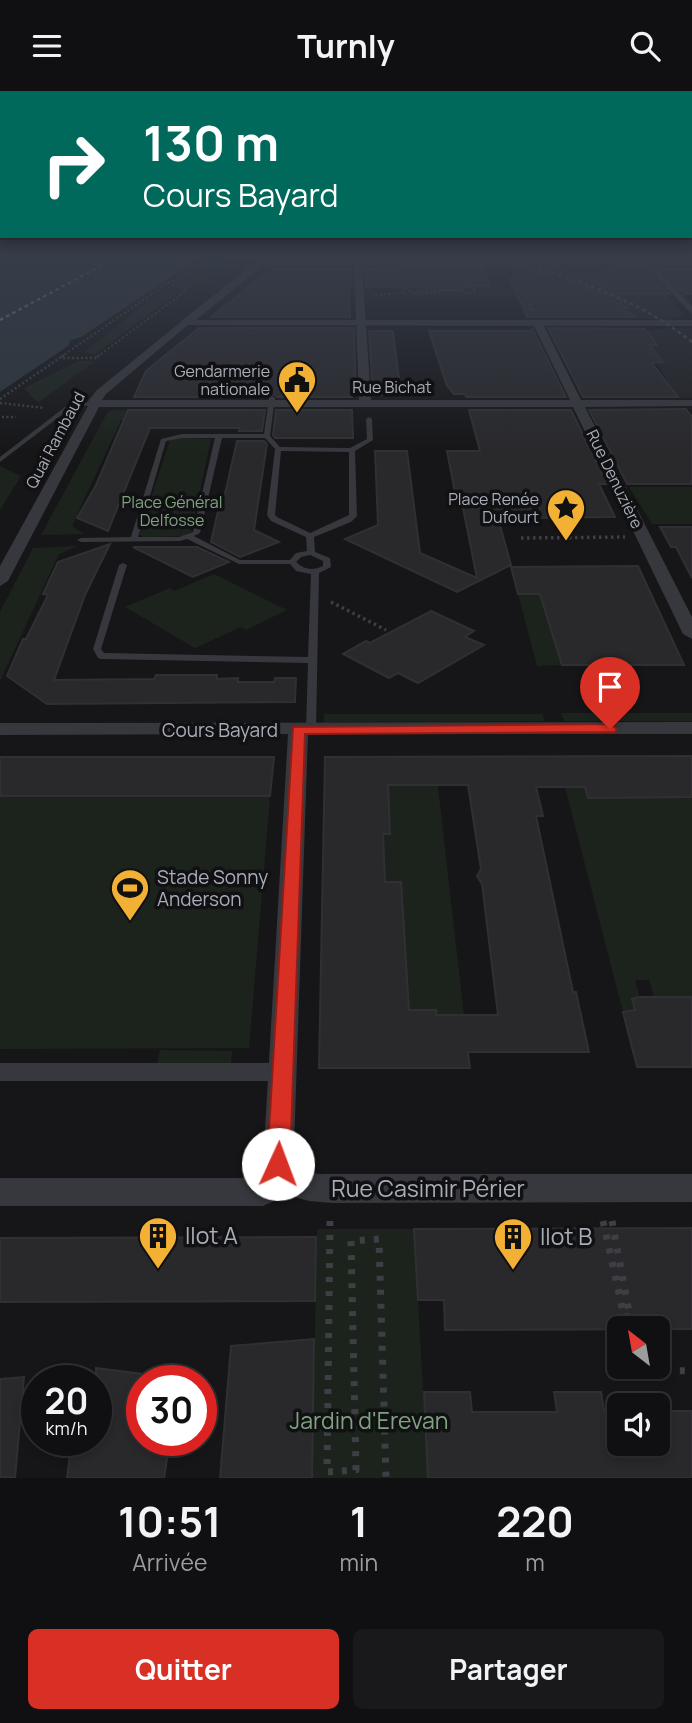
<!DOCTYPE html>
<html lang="fr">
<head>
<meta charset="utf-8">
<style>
	body { margin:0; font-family:Manrope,sans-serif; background:#19191b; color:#f1f3f6; height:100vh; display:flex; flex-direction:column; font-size:26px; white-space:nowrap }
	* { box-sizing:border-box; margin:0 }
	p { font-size:23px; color:#9c9d9f }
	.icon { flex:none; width:38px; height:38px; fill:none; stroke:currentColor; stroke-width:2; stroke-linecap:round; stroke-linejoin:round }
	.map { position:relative; height:1387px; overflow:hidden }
	.details { display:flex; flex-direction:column; background:#101012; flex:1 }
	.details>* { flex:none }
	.top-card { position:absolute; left:0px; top:0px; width:693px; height:147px; box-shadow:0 4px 10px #0003,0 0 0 2px #303032; background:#00695c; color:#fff; overflow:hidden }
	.needle { width:46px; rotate:329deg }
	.controls { position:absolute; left:607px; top:1225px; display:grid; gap:14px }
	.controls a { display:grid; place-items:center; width:63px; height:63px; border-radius:10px; background:#101012; box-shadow:0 4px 10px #0003,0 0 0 2px #303032; font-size:35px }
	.speed { position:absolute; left:21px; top:1274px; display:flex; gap:14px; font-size:35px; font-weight:700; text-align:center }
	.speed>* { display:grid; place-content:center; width:91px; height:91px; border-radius:50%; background:#101012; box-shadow:0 4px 10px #0003,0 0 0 2px #303032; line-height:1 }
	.speed small { font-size:18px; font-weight:400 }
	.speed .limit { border:10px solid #d22; background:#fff; color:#111 }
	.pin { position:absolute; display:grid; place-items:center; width:60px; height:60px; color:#fff; margin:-72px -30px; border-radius:50% 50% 50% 0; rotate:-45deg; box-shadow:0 0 7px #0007 }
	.pin .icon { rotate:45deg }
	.me { position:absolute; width:77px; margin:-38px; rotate:2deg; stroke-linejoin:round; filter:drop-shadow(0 0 5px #0008) }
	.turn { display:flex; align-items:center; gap:24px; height:147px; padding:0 28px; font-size:32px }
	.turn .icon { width:91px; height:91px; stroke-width:2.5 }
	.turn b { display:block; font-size:49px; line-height:60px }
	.eta { display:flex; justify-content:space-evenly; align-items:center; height:119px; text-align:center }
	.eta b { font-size:42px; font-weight:700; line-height:49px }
	.primary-button { display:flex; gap:14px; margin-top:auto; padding:14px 28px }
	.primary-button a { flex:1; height:80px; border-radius:10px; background:#d93025; color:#fff; font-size:28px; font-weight:700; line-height:80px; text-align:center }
	.primary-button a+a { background:#19191b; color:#f1f3f6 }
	header { display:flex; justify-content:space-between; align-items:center; height:91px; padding:0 28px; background:#101012; font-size:32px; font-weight:700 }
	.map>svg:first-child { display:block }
	.built { fill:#222225 }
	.green { fill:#1c231d }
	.water { fill:#2c353c }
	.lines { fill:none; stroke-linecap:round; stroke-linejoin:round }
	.ferry { stroke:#7f9bb3; stroke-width:2; stroke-dasharray:3.5 3.5; stroke-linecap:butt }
	.building { fill:#29292c; stroke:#303034; stroke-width:2; fill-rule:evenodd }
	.minor-tunnel { stroke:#333438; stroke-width:10; stroke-dasharray:10 4.5; stroke-linecap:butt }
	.path-far3 { stroke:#3d3f44; stroke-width:2; stroke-dasharray:2 2.5; stroke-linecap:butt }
	.path-far2 { stroke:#3d3f44; stroke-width:2.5; stroke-dasharray:2 2.5; stroke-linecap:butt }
	.path-far1 { stroke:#3d3f44; stroke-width:3.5; stroke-dasharray:2.5 3.5; stroke-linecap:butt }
	.path { stroke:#3d3f44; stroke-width:7; stroke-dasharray:5 9; stroke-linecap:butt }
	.service { fill:#37383d; fill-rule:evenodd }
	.pedestrian { fill:#37383d; fill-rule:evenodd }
	.minor { fill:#37383d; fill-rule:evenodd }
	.tertiary { fill:#37383d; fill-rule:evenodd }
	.rail { stroke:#4a4c52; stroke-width:2.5; stroke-dasharray:3.5 3.5; stroke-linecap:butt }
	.path-bridge { stroke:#3d3f44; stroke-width:2; stroke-dasharray:2 2.5; stroke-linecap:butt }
	.route { fill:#d93025; stroke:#8d1f18; stroke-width:2 }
	.labels { text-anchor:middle; stroke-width:7; stroke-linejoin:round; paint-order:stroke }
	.far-poi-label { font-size:16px; fill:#a8adb8; stroke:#111113; text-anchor:end }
	.far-street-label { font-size:16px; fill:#a8adb8; stroke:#111113 }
	.far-park-label { font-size:16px; fill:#7fa381; stroke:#111113 }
	.street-label { font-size:19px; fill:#a8adb8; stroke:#111113 }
	.poi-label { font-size:19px; fill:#a8adb8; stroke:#111113; text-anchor:start }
	.near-street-label { font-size:23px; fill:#a8adb8; stroke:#111113 }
	.near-poi-label { font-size:23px; fill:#a8adb8; stroke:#111113; text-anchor:start }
	.near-park-label { font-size:23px; fill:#7fa381; stroke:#111113 }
</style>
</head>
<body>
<header><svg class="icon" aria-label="menu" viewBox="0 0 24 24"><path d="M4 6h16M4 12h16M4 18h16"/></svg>Turnly<svg class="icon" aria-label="search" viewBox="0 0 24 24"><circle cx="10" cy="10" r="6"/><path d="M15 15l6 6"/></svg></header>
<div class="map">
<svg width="692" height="1387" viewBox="0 0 692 1387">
	<rect width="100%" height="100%" fill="#161618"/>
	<path class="built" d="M455,168H692V170L559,171L563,175L640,174L685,225L664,230L635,226H534L511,181Z
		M692,237V307H678L656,272L662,271L642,254L657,253L647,240L654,238Z"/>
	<path class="green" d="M235,168L192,199L173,191L213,170Z
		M516,195L520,206H399L400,196Z
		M179,201L94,264L84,261L156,204Z
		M79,270H95L38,312L24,297Z
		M157,318L121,329L72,435L84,443L41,444L107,322L113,319Z
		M178,347L211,348L191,441L183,445L143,446L139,443L170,349Z
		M0,375L21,385L0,419Z
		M629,396H692V433H652Z
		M78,455L59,463L0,590V521L33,457Z
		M214,483L287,519L246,539L241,536L195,557L125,516L170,497L174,500Z
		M518,503H608L552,541L562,574L537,575Z
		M561,622H692V630H564Z
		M324,623H542L545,630L324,631Z
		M436,679L464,924H436L435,919H409L382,791L384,778L381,694H430Z
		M565,696H585L589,706H692V906H654L649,889H635L640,908H633L635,921H623Z
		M0,705H270L249,957L0,958Z
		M160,959L232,960L231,973H157Z
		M317,1138H414L428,1387H312Z"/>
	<path class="water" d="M0,168H197L81,246L71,249L68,255L0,301Z"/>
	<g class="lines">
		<path class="ferry" d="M0,229L114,168"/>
	</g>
	<path class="building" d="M482,176L490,195L366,196L365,178Z
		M620,177L644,178L669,203H592L629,217L619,218L636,226H527L510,188L556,178L581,184Z
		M271,178H351L352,196H349L350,226H211Z
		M661,178H692V203H684Z
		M199,237H354L356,304H352V306H277L273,303L267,306H134L146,280Z
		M532,237L566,306H466L465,303H454L447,295L429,240H533Z
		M548,237L645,238L657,254H649L663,271L652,272L678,306H583Z
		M369,240H393L401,304H373Z
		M686,318L692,326V393H627L589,319Z
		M128,319H265L262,340H239L240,337H150L108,440L77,427L96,394Z
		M276,319H352L353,347H275L273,344Z
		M469,319H571L607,393H599L615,426L498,427L511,474L457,501L345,448L378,434L375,360H407L420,462L477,487L461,407H456L447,360H480Z
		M237,350H264L267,353L254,439L279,451L240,466L211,451L218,420H221Z
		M660,436H692V487L676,456H671Z
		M110,453L85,504L54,589L154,588L156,584H217V588L238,587V591H274L275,587H296L295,611L47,613L7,585L23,548H26L48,504L43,503L58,471Z
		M133,456H197L229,471L193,486Z
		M638,475L684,574H562L540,503H518L511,476Z
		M431,520L474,540L465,546L484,554L418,592L398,582L389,587L343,563L366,550L370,552Z
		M692,665V706L588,707L585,696H536L543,725H536L573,901H576L589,961H468L470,977H319L325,666ZM388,694H468L481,778L477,785L482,793L498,924H436V919H409L401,791H385L383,743H390Z
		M0,666H274L270,705H0Z
		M640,906H692V976H637L623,921L635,919L632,908Z
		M692,1137V1238L445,1239L444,1209H418L414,1138Z
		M316,1146L315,1210L0,1211V1147Z
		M314,1248L312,1387H220L231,1255Z
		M96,1277L142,1283V1349H170L164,1387H67L72,1349H96Z
		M24,1286L15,1387L0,1386V1288Z
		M424,1301H470L472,1321H557L554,1301H601L604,1320H620V1353H658V1320H692V1387H428Z"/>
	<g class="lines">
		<path class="minor-tunnel" d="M477,173L561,172"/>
		<path class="path-far3" d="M503,172L553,184
			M526,172L549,177
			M570,189L634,215
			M594,190L614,197
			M416,202H437L447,198L472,202L476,199L473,197
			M375,204L403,202L404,196L414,202C433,193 453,205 472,195
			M532,219L518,188L543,183
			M61,266L168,192L211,168
			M97,266L187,199L168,192"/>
		<path class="path-far2" d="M63,267H95L99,264
			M0,308L64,264
			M0,312L44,317
			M2,326H16"/>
		<path class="path-far1" d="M521,447L625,446
			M331,511L386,539"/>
		<path class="path" d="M330,1130L327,1381L356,1379L351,1150L379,1148L386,1387
			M603,1130L624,1225L630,1226
			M612,1130L632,1237
			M640,1276L641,1279L692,1280"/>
		<path class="service" d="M272,305L275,307L270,345L280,356L350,357L367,348L366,328L369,326L372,328L373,349L355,360L357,425L351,431L314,446L315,461L330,467L331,476L319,482L316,638L311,641L306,638L308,572L101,568L98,567L93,558L119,474L123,472L127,474L101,558L104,562L308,566L311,483L296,480L290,473H239L187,448L180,450L81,451L77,449L81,447L131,446L161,348L182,343H264L269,307ZM182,347H215L193,441L179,446H138L166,350ZM222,347H265L275,358L267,424L271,430L306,446L307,460L296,462L290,469H240L194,445L200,442ZM281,360L349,361V424L310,442L277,426L275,424ZM310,464L323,470V475C313,480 304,479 296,471L301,466Z
			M92,311L94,312V314L72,316L0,371V366L69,313Z"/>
		<path class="pedestrian" d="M0,972H282L289,975L293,981L289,987L282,990H0Z"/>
		<path class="minor" d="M354,168H362V171H477L481,173L477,175H362L371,309H570L533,233L538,230L543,233L581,309H692V315L585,316L692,526V548L683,543L573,316H99L8,490L0,495V475L88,315L86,313L97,299L182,230L190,232L106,303L102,309H359L354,175H261L257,173L261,171H354Z
			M558,170L692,171V175H655L692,215V223L645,175L561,174Z
			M692,631V643H308L294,1056L297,1077L302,1081L320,1083H692V1111L332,1112L309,1110L288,1104L263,1115H0V1087H261L268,1083L264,1056L288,643L0,644V632Z"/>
		<path class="tertiary" d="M260,168H271L196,229H692V235L181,234V230Z"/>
		<path class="rail" d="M490,168C564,182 632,204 692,251
			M550,168L692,169"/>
		<path class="path-bridge" d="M630,175L636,171L692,172"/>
	</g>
	<linearGradient id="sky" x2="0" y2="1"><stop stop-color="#0c0c0d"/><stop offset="0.46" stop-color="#363c48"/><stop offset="1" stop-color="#363c48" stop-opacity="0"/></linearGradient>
	<rect width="692" height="362" fill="url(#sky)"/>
	<path class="route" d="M610,633L617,638L615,641L305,643L290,1073L286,1081L278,1084L270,1081L267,1073L293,636Z"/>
	<defs>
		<g id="civic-pin" transform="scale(2.0125)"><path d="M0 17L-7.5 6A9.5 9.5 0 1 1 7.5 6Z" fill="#f2b134" stroke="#111113"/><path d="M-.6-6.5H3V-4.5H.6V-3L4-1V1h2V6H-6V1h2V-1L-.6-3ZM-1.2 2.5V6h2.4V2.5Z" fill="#111"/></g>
		<g id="sight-pin" transform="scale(2.0125)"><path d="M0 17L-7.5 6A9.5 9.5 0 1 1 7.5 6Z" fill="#f2b134" stroke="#111113"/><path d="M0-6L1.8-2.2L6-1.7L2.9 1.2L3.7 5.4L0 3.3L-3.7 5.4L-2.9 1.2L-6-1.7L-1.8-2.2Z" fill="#111"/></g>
		<g id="stadium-pin" transform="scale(2.0125)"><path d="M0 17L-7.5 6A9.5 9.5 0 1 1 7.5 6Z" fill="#f2b134" stroke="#111113"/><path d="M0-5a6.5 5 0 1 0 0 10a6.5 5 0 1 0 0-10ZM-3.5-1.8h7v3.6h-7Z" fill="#111"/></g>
		<g id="building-pin" transform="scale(2.0125)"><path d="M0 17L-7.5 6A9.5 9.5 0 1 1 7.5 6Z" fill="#f2b134" stroke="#111113"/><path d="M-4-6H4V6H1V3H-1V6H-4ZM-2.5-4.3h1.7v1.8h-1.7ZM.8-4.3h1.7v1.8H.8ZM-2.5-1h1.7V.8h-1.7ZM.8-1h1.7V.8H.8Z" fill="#111"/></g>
	</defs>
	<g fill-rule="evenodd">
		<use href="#civic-pin" x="297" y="289"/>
		<use href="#sight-pin" x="566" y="417"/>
		<use href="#stadium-pin" x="130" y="797"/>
		<use href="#building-pin" x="158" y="1145"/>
		<use href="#building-pin" x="513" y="1146"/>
	</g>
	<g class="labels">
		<g class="far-poi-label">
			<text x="270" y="286">Gendarmerie<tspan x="270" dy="18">nationale</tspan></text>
			<text x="539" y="414">Place Renée<tspan x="539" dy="18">Dufourt</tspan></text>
		</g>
		<g class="far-street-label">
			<text x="392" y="302">Rue Bichat</text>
			<text transform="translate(55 349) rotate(-62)" y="6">Quai Rambaud</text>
			<text transform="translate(615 388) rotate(64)" y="6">Rue Denuzière</text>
		</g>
		<g class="far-park-label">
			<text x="172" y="417">Place Général<tspan x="172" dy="18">Delfosse</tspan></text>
		</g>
		<g class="street-label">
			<text x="220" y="646">Cours Bayard</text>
		</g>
		<g class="poi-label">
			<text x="157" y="793">Stade Sonny<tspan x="157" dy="22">Anderson</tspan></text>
		</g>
		<g class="near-street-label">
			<text x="428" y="1106">Rue Casimir Périer</text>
		</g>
		<g class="near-poi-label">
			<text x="185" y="1153">Ilot A</text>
			<text x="540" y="1154">Ilot B</text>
		</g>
		<g class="near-park-label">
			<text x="369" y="1338">Jardin d'Erevan</text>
		</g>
	</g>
</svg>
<div class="controls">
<a><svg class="needle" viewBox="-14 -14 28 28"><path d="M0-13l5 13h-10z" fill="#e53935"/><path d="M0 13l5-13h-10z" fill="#9c9d9f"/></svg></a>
<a><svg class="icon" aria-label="sound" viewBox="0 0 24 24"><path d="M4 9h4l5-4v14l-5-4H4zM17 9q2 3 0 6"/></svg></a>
</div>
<div class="speed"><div>20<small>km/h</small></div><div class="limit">30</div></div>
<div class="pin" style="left:610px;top:638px;background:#d93025"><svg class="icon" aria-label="arrive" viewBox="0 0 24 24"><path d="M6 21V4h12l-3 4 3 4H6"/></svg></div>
<svg class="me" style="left:278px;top:1073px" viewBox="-20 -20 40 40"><circle r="19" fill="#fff"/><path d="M0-13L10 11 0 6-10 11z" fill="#d93025"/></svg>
<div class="top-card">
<div class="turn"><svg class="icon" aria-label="right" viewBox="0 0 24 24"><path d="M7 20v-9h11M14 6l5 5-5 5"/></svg><div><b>130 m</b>Cours Bayard</div></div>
</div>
</div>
<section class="details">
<div class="eta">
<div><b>10:51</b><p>Arrivée</p></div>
<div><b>1</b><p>min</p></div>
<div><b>220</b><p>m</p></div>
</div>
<div class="primary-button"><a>Quitter</a><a>Partager</a></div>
</section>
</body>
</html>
